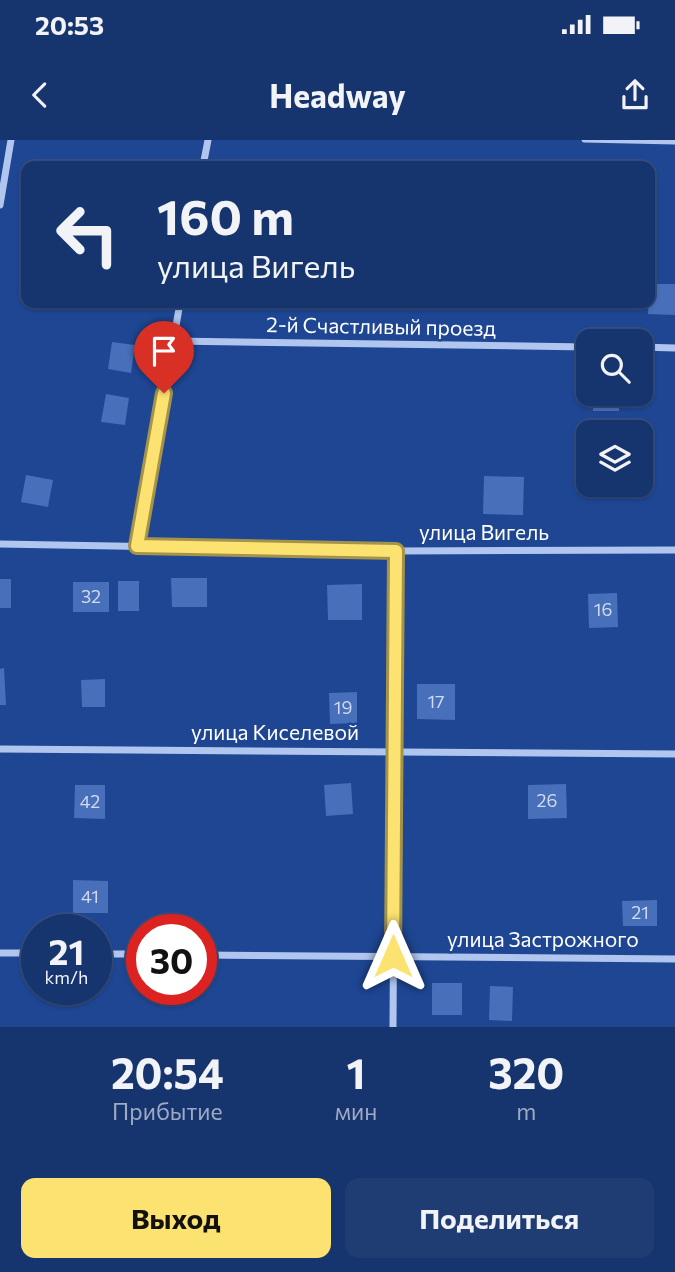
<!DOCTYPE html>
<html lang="ru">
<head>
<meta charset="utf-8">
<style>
	body { margin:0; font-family:Commissioner,sans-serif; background:#1f3c73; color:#f1f3f6; height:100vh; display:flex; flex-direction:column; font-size:26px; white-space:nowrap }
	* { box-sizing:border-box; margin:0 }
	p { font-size:23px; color:#9eaac2 }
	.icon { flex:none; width:38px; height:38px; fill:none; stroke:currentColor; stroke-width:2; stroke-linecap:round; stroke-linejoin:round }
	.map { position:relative; height:887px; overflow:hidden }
	.sheet { display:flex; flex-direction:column; background:#16346e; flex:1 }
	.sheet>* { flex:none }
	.guide { position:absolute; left:21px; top:21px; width:634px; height:147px; border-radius:14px; box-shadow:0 2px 5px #0004,0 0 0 2px #354f81; background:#16346e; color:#f1f3f6; overflow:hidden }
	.buttons { position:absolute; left:576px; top:189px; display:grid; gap:14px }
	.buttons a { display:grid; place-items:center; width:77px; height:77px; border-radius:14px; background:#16346e; box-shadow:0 2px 5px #0004,0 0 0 2px #354f81; font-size:35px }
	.speed { position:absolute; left:21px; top:774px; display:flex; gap:14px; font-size:35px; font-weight:700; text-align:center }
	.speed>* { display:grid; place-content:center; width:91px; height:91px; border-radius:50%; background:#16346e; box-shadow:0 2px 5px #0004,0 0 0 2px #354f81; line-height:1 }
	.speed small { font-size:18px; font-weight:400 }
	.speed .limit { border:10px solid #d22; background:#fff; color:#111 }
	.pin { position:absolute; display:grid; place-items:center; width:60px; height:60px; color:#fff; margin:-72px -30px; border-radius:50% 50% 50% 0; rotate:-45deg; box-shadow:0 0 7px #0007 }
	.pin .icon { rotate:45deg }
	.me { position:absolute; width:77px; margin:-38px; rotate:0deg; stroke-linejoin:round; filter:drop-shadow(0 0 5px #0008) }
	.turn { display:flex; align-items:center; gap:24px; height:147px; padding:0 21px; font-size:32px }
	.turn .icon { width:91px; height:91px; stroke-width:2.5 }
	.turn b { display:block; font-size:49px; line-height:60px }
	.eta { display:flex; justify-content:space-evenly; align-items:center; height:119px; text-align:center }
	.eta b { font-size:42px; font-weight:700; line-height:49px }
	.cta { display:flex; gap:14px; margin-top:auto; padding:14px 21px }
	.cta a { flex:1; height:80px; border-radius:14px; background:#fce270; color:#111; font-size:28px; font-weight:700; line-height:80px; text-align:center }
	.cta a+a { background:#1f3c73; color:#f1f3f6 }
	.status { display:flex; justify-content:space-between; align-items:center; height:49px; padding:0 35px; background:#16346e; direction:ltr }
	.status svg { height:19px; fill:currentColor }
	header { display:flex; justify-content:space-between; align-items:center; height:91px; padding:0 21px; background:#16346e; font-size:32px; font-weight:700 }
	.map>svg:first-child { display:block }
	.building { fill:#476fba }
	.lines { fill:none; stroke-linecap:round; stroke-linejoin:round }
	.service { stroke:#b1c6ee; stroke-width:5 }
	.minor { stroke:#b1c6ee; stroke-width:7 }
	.route-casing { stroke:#a49349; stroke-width:18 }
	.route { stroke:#fce270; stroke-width:12 }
	.labels { text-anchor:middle; stroke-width:5; stroke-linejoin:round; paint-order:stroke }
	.number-label { font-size:18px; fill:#d1dbee }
	.street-label { font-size:21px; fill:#fff; stroke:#1e4693 }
</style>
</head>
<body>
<div class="status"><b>20:53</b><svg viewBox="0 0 49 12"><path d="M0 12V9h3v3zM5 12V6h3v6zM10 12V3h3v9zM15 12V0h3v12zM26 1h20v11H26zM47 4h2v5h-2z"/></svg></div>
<header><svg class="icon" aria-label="back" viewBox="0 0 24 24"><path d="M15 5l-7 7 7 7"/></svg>Headway<svg class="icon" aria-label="share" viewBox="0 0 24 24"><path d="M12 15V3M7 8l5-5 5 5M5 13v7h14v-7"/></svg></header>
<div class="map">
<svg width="675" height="887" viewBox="0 0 675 887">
	<rect width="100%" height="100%" fill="#1e4693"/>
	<path class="building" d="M649,144H675V175L648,174Z
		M112,202L135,205L131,233L108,229Z
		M106,254L129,258L125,285L101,282Z
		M593,254H619V271H593Z
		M26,335L53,340L48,367L21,362Z
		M484,336L524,337L523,375L483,374Z
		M171,438H207V467H172Z
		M0,439H11V468H0Z
		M118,441H139V471H118Z
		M73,442H109V472H73Z
		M362,444V480H328L327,445Z
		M617,453L618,487L589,488L588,454Z
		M4,528L6,565H0V529Z
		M105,539V567H82L81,540Z
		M417,544H455V580L417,579Z
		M357,552V583L330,584L329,553Z
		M351,643L353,674L326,676L324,645Z
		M566,644L567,678L528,679V645Z
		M75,645H105V679L74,678Z
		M73,740L108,741V773H73Z
		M657,760V786H623L622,761Z
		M432,843H462V875H432Z
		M490,846L513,847L512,881L489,880Z"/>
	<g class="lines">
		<path class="service" d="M584,0L675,2"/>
		<path class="minor" d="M203,26L208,0
			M0,65L11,0
			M173,201L588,207
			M640,207L675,208
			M0,404L396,411L675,410
			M137,406L180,163
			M0,609L675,614
			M0,813H37
			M96,814H142
			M201,815L675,819
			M393,887L396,411"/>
	</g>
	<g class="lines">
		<g class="route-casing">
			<path id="route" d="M164,253L137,406L396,411L393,816"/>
		</g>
		<use href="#route" class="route"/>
	</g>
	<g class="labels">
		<g class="number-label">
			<text x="91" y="463">32</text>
			<text x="603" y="476">16</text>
			<text x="436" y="568">17</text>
			<text x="343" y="574">19</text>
			<text x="547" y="667">26</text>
			<text x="90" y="668">42</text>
			<text x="90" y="763">41</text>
			<text x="640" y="779">21</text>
		</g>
		<g class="street-label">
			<text transform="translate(381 187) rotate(1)" y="7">2-й Счастливый проезд</text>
			<text x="484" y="400">улица Вигель</text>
			<text x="275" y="600">улица Киселевой</text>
			<text x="543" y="807">улица Застрожного</text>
		</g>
	</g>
</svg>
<div class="buttons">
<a><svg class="icon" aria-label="search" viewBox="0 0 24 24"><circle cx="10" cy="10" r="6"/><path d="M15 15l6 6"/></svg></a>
<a><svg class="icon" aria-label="layers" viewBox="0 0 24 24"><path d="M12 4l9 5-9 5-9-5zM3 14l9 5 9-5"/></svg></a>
</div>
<div class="speed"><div>21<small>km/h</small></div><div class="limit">30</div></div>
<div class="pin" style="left:164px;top:253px;background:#d93025"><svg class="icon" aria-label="arrive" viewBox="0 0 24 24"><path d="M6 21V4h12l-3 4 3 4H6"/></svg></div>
<svg class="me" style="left:393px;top:816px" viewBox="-20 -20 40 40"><path d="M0-17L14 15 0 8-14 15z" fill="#fce270" stroke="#fff" stroke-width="4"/></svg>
<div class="guide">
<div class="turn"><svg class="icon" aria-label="left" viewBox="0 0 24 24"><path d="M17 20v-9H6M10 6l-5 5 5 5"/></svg><div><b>160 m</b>улица Вигель</div></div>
</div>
</div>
<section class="sheet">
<div class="eta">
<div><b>20:54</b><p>Прибытие</p></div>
<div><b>1</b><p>мин</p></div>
<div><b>320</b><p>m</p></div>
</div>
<div class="cta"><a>Выход</a><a>Поделиться</a></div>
</section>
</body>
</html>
